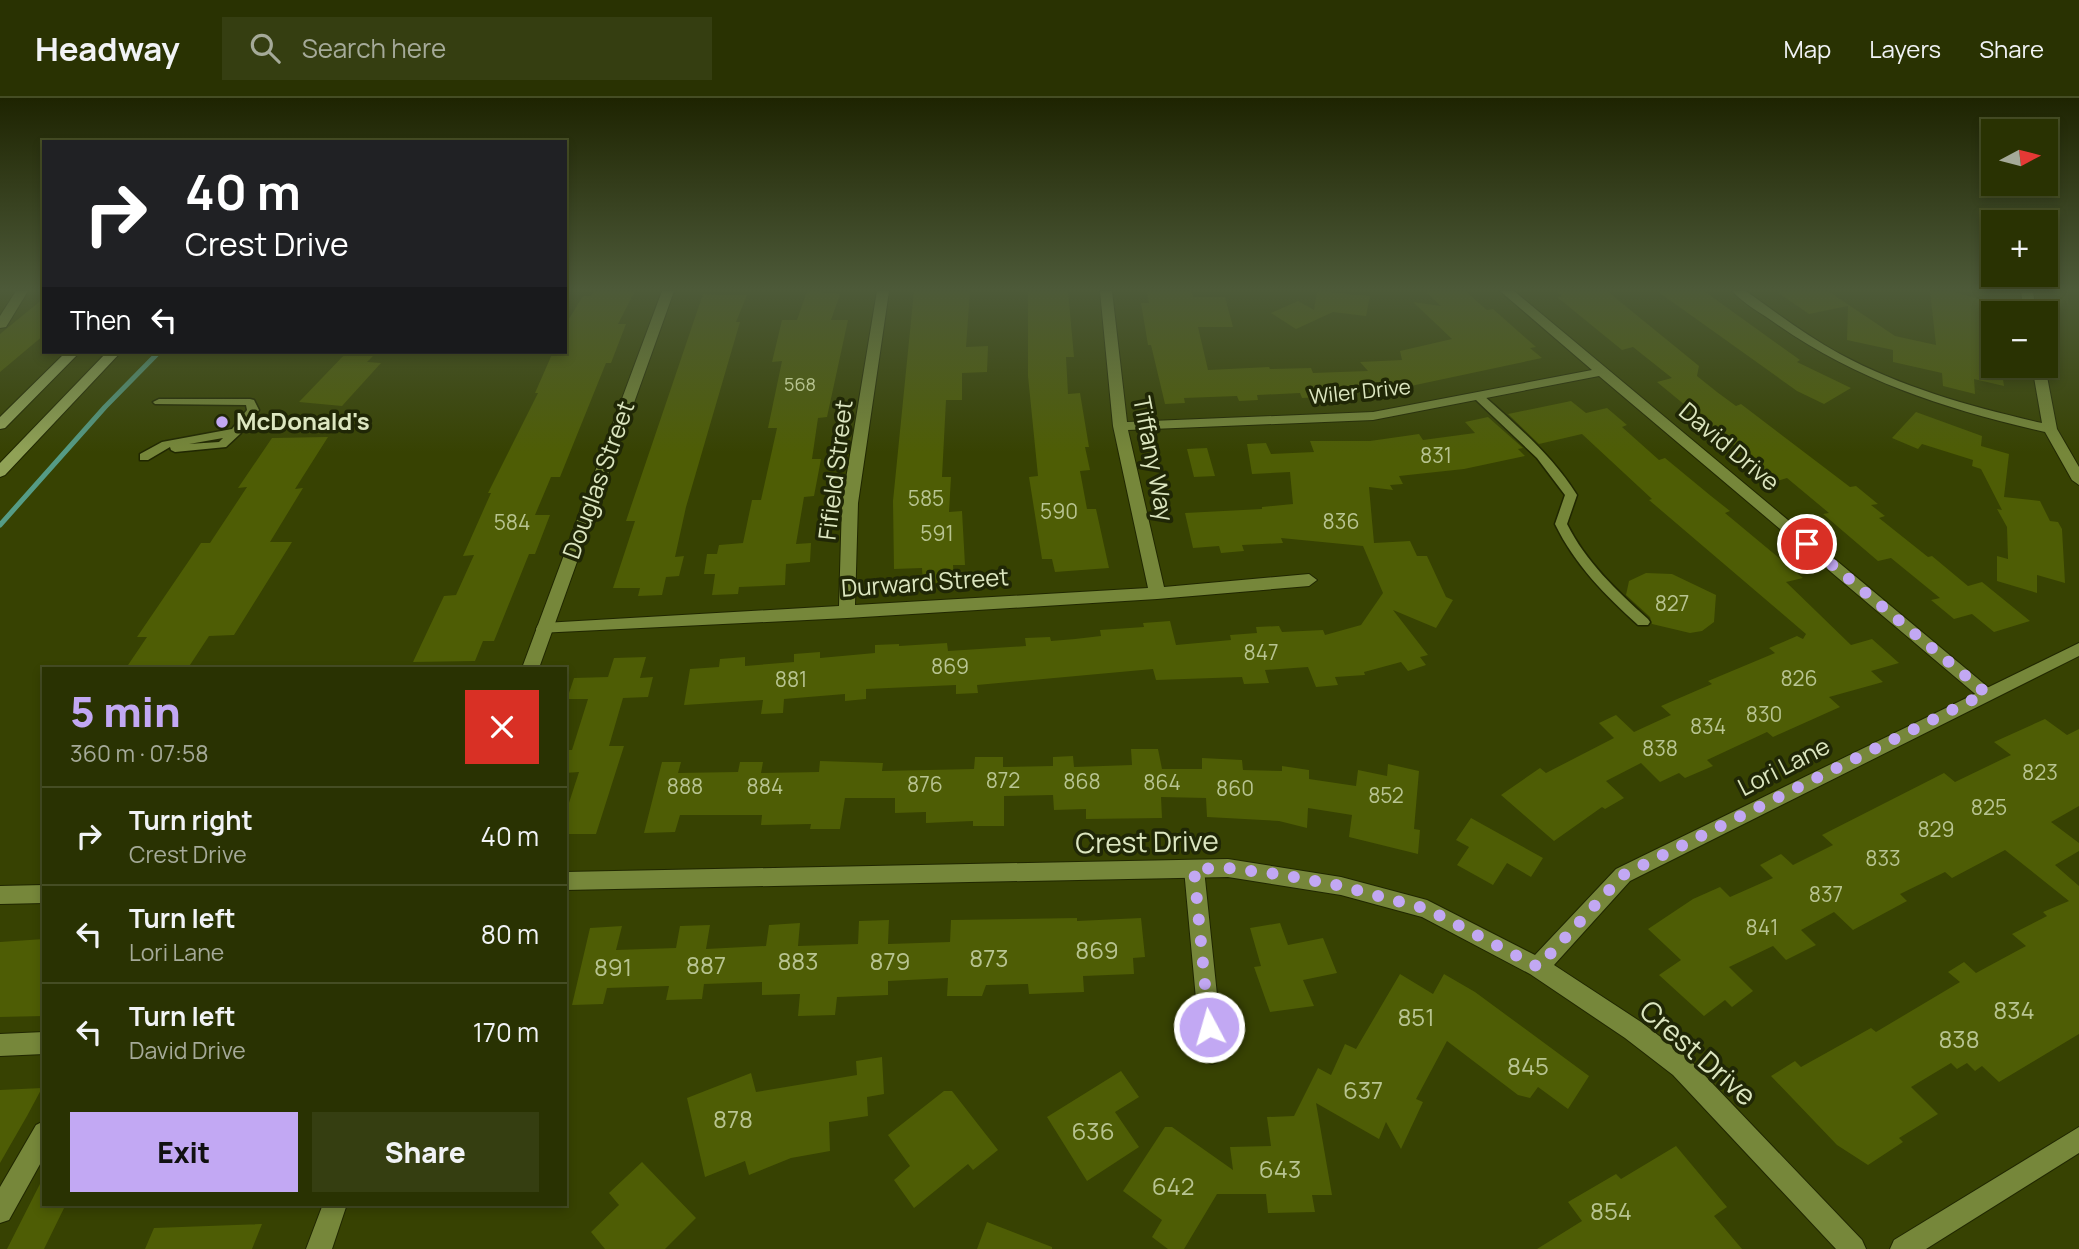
<!DOCTYPE html>
<html lang="en">
<head>
<meta charset="utf-8">
<style>
	body { margin:0; font-family:Manrope,sans-serif; background:#353e11; color:#f1f3f6; height:100vh; display:flex; flex-direction:column; font-size:26px; white-space:nowrap }
	* { box-sizing:border-box; margin:0 }
	p { font-size:23px; color:#a5aa99 }
	.icon { flex:none; width:38px; height:38px; fill:none; stroke:currentColor; stroke-width:2; stroke-linecap:round; stroke-linejoin:round }
	.map { position:relative; flex:1; overflow:hidden }
	.sheet { position:absolute; left:42px; top:569px; width:525px; height:539px; display:flex; flex-direction:column; background:#293202; border-radius:0px; box-shadow:0 4px 10px #0003,0 0 0 2px #454d24 }
	.sheet>* { flex:none }
	.hud { position:absolute; left:42px; top:42px; width:525px; height:214px; border-radius:0px; box-shadow:0 4px 10px #0003,0 0 0 2px #454d24; background:#202124; color:#fff; overflow:hidden }
	.needle { width:46px; rotate:83deg }
	.buttons { position:absolute; left:1981px; top:21px; display:grid; gap:14px }
	.buttons a { display:grid; place-items:center; width:77px; height:77px; border-radius:0px; background:#293202; box-shadow:0 4px 10px #0003,0 0 0 2px #454d24; font-size:35px }
	.pin { position:absolute; display:grid; place-items:center; width:60px; height:60px; color:#fff; margin:-30px; border:4px solid #fff; border-radius:50%; box-shadow:0 2px 7px #0007 }
	.me { position:absolute; width:77px; margin:-38px; rotate:354deg; stroke-linejoin:round; filter:drop-shadow(0 0 5px #0008) }
	.turn { display:flex; align-items:center; gap:24px; height:147px; padding:0 28px; font-size:32px }
	.turn .icon { width:91px; height:91px; stroke-width:2.5 }
	.turn b { display:block; font-size:49px; line-height:60px }
	.then { display:flex; align-items:center; height:66px; padding:0 28px; background:#0003; gap:14px; font-size:26px }
	.round { display:grid; place-items:center; flex:none; width:74px; height:74px; border-radius:0px; background:#353e11 }
	.summary { display:flex; align-items:center; justify-content:space-between; height:119px; padding:0 28px }
	h1 { font-size:42px; font-weight:800; line-height:52px; color:#c2a8f3 }
	.action { display:flex; gap:14px; margin-top:auto; padding:14px 28px }
	.action a { flex:1; height:80px; border-radius:0px; background:#c2a8f3; color:#111; font-size:28px; font-weight:800; line-height:80px; text-align:center }
	.action a+a { background:#353e11; color:#f1f3f6 }
	ul { padding:0; list-style:none }
	li { display:flex; align-items:center; gap:21px; height:98px; padding:0 28px; border-top:2px solid #454d24 }
	li div { flex:1 }
	li b { display:block; font-size:26px }
	li em { font-style:normal }
	header { display:flex; align-items:center; gap:42px; box-sizing:border-box; height:98px; padding:0 35px; background:#293202; border-bottom:2px solid #454d24 }
	header strong { font-size:33px }
	nav { display:flex; gap:38px; margin-inline-start:auto; font-size:24px }
	.search { width:490px; height:63px; background:#353e11; display:flex; align-items:center; gap:18px; box-sizing:border-box; padding:0 24px; border-radius:0px; color:#a5aa99; font-size:26px }
	.map>svg:first-child { display:block }
	.lines { fill:none; stroke-linecap:round; stroke-linejoin:round }
	.stream { stroke:#559c86; stroke-width:5 }
	.building { fill:#4e5d05 }
	.service-casing { stroke:#202700; stroke-width:3 }
	.minor-casing { stroke:#202700; stroke-width:2 }
	.tertiary-casing { stroke:#202700; stroke-width:2 }
	.primary-casing { stroke:#202700; stroke-width:2 }
	.service { fill:#76873a; fill-rule:evenodd }
	.minor { fill:#76873a; fill-rule:evenodd }
	.tertiary { fill:#76873a; fill-rule:evenodd }
	.primary { fill:#90a256; fill-rule:evenodd }
	.route { stroke:#c2a8f3; stroke-width:12; stroke-dasharray:0 21.6 }
	.poi-dot { fill:#c2a8f3; stroke:#202706; stroke-width:2.5 }
	.labels { text-anchor:middle; stroke-width:7; stroke-linejoin:round; paint-order:stroke }
	.far-number-label { font-size:18px; fill:#b8c491 }
	.far-street-label { font-size:21px; fill:#dce6c0; stroke:#202706 }
	.number-label { font-size:21px; fill:#b8c491 }
	.poi-label { font-size:24px; font-weight:bold; fill:#dce6c0; stroke:#202706; text-anchor:start }
	.street-label { font-size:24px; fill:#dce6c0; stroke:#202706 }
	.near-number-label { font-size:24px; fill:#b8c491 }
	.near-street-label { font-size:28px; fill:#dce6c0; stroke:#202706 }
</style>
</head>
<body>
<header>
<strong>Headway</strong>
<div class="search"><svg class="icon" aria-label="search" viewBox="0 0 24 24"><circle cx="10" cy="10" r="6"/><path d="M15 15l6 6"/></svg>Search here</div>
<nav><a>Map</a><a>Layers</a><a>Share</a></nav>
</header>
<div class="map">
<svg width="2079" height="1151" viewBox="0 0 2079 1151">
	<rect width="100%" height="100%" fill="#374202"/>
	<g class="lines">
		<path class="stream" d="M0,427L105,309L159,254"/>
	</g>
	<path class="building" d="M594,193H635L618,226H626L611,265H606L560,379H551L535,417H550L535,456H529L494,543H483L475,563L413,564L444,498L456,497L474,457L463,458L491,395H488L538,295H535L553,254H565L567,224L583,198H591Z
		M807,193L840,196L831,222H848L827,319L818,320L812,361H821L814,398L804,399L796,446L811,445L810,464L786,466L785,487L739,489L738,496L712,497L715,476H704L707,456H717L719,447L743,445L752,402H761L777,330H768L782,263L772,264L782,222H797Z
		M914,193H970L966,249L988,248L987,274L962,275V302H946L942,379H951L949,414L962,413L965,467H953L954,484L923,486L922,470L894,471L893,403Z
		M1028,193H1068L1074,259H1066L1068,296L1080,295L1089,349H1085L1090,372L1080,373L1087,411H1096L1109,470L1055,474L1052,461H1042L1029,379L1038,378L1028,278Z
		M1317,193L1370,198L1366,218L1333,214L1296,231L1271,215L1298,203L1314,212Z
		M1425,193H1465L1487,212L1493,211L1536,249L1530,250L1542,260L1406,289L1402,284L1354,294L1320,295L1321,299L1302,300L1300,295L1257,297L1258,302L1239,303L1237,298L1184,300L1185,305L1165,306L1151,247H1148L1141,205H1149L1147,194H1192L1193,199H1225L1233,229H1198L1208,272L1269,269L1270,271L1311,270L1313,275L1368,273L1360,264L1402,262L1400,253L1452,241L1413,204L1441,208Z
		M1556,193H1607L1699,268L1697,278L1717,294L1736,308L1741,306L1850,389L1856,388L1878,406L1871,407L1885,418L1879,420L1928,459L1932,458L1968,488L1982,484L2030,523L1994,534L1972,516L1954,521L1931,502L1940,500L1891,460L1878,463L1823,416L1829,415L1787,380L1777,383L1657,284L1672,280L1633,249L1622,252L1557,199L1562,198Z
		M1657,193H1704L1800,262L1797,264L1851,290L1824,306L1797,293Z
		M1776,193H1828L1895,238L1936,247L1930,193H1951L1986,203L1987,208L1993,209V268H2001L2004,288L1974,281L1975,296L1943,288L1942,275L1893,264V252L1847,242L1848,208L1809,216Z
		M703,196L747,197L736,224H740L686,409L675,459L684,458L679,478L666,479L662,497L638,498L640,490H613L635,423H626Z
		M44,200V237L0,274V236Z
		M347,254H377L367,264L381,265L342,308L299,304Z
		M1571,303L1586,315L1607,310L1627,327L1622,329L1659,362L1665,360L1711,398L1730,413L1725,415L1803,480L1786,484L1851,547L1872,541L1899,565L1871,573L1883,584L1829,599L1840,609L1773,639L1767,634L1707,662L1713,668L1685,680L1679,675L1660,684L1641,665L1606,683L1624,700L1605,711L1602,709L1554,743L1501,697L1540,670L1546,675L1614,640L1599,625L1616,617L1634,634L1671,617L1661,608L1712,586L1708,583L1775,555L1769,550L1797,538L1803,541L1806,536L1649,402L1652,401L1582,336L1539,346L1508,316Z
		M1916,314L1982,338L1981,348L2009,356L2004,399L2040,403L2050,423L2058,424L2062,431L2065,485L2037,477V495L1997,483V458L2008,461L2007,429L1997,411L2002,412L1981,371L1972,368L1973,362L1922,346L1918,351L1892,340Z
		M1488,319L1523,350L1518,351L1525,358L1464,371L1399,378L1403,386L1390,387L1393,392L1369,389L1374,445L1410,443L1417,458H1427L1446,499L1453,502L1436,530L1393,512L1428,557L1420,559L1426,567L1408,573L1401,564L1364,574L1365,577L1335,579L1338,587L1316,589L1308,569L1265,572L1269,585L1244,586L1242,579L1156,582L1153,571L977,587L978,595L956,596V587L866,591V601L845,603V596L784,601L783,615L761,616L763,602L684,607L690,571L719,569L720,561L745,559V568L794,564V556L820,554V560L875,555V547L899,546V548L947,545L948,553L1026,548L1025,540L1050,539L1051,543L1075,541L1101,538L1100,532L1144,529L1143,525L1170,523L1176,547L1231,542L1230,537L1257,535L1256,529L1279,528L1282,534L1323,532L1325,537L1361,527L1383,495L1363,448L1281,440L1283,445L1242,447L1244,453L1221,455L1219,448L1193,450L1185,415L1262,411V409L1293,406L1290,374L1252,376L1247,346L1266,345L1271,356L1314,354L1310,343H1370L1419,336L1423,342L1475,335L1465,324Z
		M328,339L295,391L303,390L270,444H292L234,537L209,538L188,570H126L147,539H137L201,445H210L247,389L238,390L272,340Z
		M1207,350L1215,378L1194,379L1187,351Z
		M1646,475L1672,476L1716,497L1714,524L1702,533L1690,535L1652,526L1650,519L1626,497L1629,483Z
		M646,559L640,580L653,579L648,599L623,600L609,648H624L596,736H565V717L579,674L565,675V652H572L588,601H567L574,580L608,579L614,560Z
		M2045,621L2067,637L2079,631V708L2051,724L2079,745V753L2055,767L2079,788V936L1999,984L1982,968L1975,973L1967,965L1957,971L1951,965L1911,989L1938,1016L1899,1040L1903,1044L1868,1067L1837,1047L1771,978L1795,963L1801,969L1871,930L1876,934L1960,884L1948,874L1964,864L1976,875L2026,848L2012,836L2047,818L2043,814L2069,803L2005,752L1952,780L1945,774L1900,796L1907,803L1853,832L1834,814L1801,832L1816,847L1786,862L1773,848L1729,869L1753,893L1732,909L1725,902L1704,918L1659,877L1681,862L1648,831L1693,801L1720,789L1730,799L1773,780L1760,767L1781,756L1793,767L1833,747L1822,737L1944,675L1955,684L2011,657L1994,644Z
		M1131,651H1158L1162,671H1202V660L1242,662L1243,672L1282,673V668L1309,672V681L1356,688L1358,672L1387,678L1388,666L1419,673L1414,731L1420,732L1418,756L1349,739L1352,717L1308,710L1307,730L1279,723L1207,719L1206,700L1161,699L1162,720L1086,721V711L1054,712L1053,697L1004,698V728H973V723L926,725V714L895,715V700H845L840,731H810L811,726L761,727L762,717H680L675,734L644,735L662,664H681L678,675L738,674L740,664H763L761,675L819,674L820,663L883,665L882,673L974,671L975,659H1003V669L1053,668V659L1073,658L1074,669L1132,667Z
		M1471,720L1543,760L1531,779L1507,765L1493,787L1457,767L1469,749L1456,742Z
		M1077,820V823L1141,820L1145,859L1133,860L1134,876L1083,878L1084,894L1029,896L1028,886L986,887L982,898H947L948,880L888,883V897L837,899L835,917L798,918L800,896L762,897V884L704,886L702,901L666,902L669,888L607,890L603,906L572,907L590,830L622,828L616,852L676,850L680,828L710,827L706,851L766,848L769,827L800,825L798,848L858,846L859,823L889,822L888,846L950,844L951,822Z
		M1280,825L1288,847L1323,840L1337,875L1303,882L1314,908L1270,914L1254,869L1261,868L1250,830Z
		M44,841V918L0,919V844Z
		M1400,876L1433,896L1444,876L1475,894L1589,978L1568,1011L1538,989L1530,1000L1518,997L1447,943L1416,1001L1423,1004L1401,1051L1386,1024L1379,1041L1316,1005L1332,1097H1312L1315,1114L1268,1115L1266,1096H1217L1184,1151H1168L1152,1139L1162,1122L1123,1093L1165,1029H1172L1233,1072L1230,1049L1271,1048L1267,1019L1294,1018L1318,970L1331,977L1345,946L1356,951Z
		M882,959L884,996L867,999L868,1018L829,1024L830,1053L791,1060L749,1077L745,1063L705,1079L687,1000L751,975L756,994L857,977L856,963Z
		M1121,973L1139,999L1115,1014L1139,1049L1087,1083L1047,1019Z
		M42,990L27,1018L0,1065V992Z
		M944,993H952L998,1052L973,1072L968,1066L914,1110L894,1082L910,1068L888,1037Z
		M1676,1048L1727,1109L1714,1118L1742,1151H1537L1582,1123L1568,1104L1616,1076L1621,1081Z
		M642,1064L696,1120L665,1151H605L591,1134L619,1107L609,1095Z
		M44,1078V1106H66L44,1151H7Z
		M987,1124L1052,1149V1151H977Z
		M262,1126L252,1151H145L154,1130Z"/>
	<g class="lines">
		<g class="service-casing">
			<path id="service" d="M1479,296L1483,297C1517,328 1552,357 1577,397L1567,426C1586,464 1616,492 1648,521L1650,524L1648,527H1638C1605,497 1575,467 1555,426L1565,397L1537,360L1475,301L1474,299Z
				M159,301H250L254,302L259,312L240,336L226,349L175,354L171,352L170,349L148,362H140V356L162,344L232,331L247,312L246,307L155,306L153,304ZM223,340L219,344L189,346Z"/>
		</g>
		<g class="minor-casing">
			<path id="minor" d="M16,193H28L6,229L0,230V218Z
				M877,193H889L858,405L855,507L1148,490L1113,328L1100,193H1112L1127,324L1373,314L1592,272L1500,193H1514L1995,595L1992,600H1980L1599,278L1373,322L1128,332L1164,489L1309,476L1317,482L1309,488L1157,501L847,520L538,535L536,531L538,527L544,525L839,508L842,405Z
				M1194,762L1201,765L1204,771L1223,955L1220,963L1212,966L1204,963L1201,955L1184,771L1187,765Z
				M44,934V956L0,958V936Z
				M44,1023V1059L9,1122L0,1125V1089L36,1027Z"/>
		</g>
		<g class="tertiary-casing">
			<path id="tertiary" d="M662,193H674L539,570H522Z
				M1732,193H1746C1777,215 1807,238 1840,256C1903,290 1972,309 2042,325L2032,268H2045L2057,331L2079,369V387L2072,382L2045,334C1948,312 1857,283 1775,225C1761,215 1744,206 1732,193Z
				M2021,193H2033L2036,215H2024Z
				M2079,545V558L1630,783L1554,867L1641,924L1689,961L1862,1142L1866,1151H1836L1673,977L1625,940L1530,876L1422,819L1341,797L1228,779L565,792V774L1228,761L1341,779L1427,802L1535,857L1616,771Z
				M44,787V805L0,806V788Z
				M2079,1029V1055L1926,1151H1890L1894,1142Z
				M323,1106H347L332,1151H306Z"/>
		</g>
		<g class="primary-casing">
			<path id="primary" d="M66,254H80L5,330L0,331V319Z
				M107,254H121L5,377L0,379V365Z"/>
		</g>
		<use href="#service" class="service"/>
		<use href="#minor" class="minor"/>
		<use href="#tertiary" class="tertiary"/>
		<use href="#primary" class="primary"/>
	</g>
	<linearGradient id="sky" x2="0" y2="1"><stop stop-color="#1e2401"/><stop offset="0.54" stop-color="#4d5a39"/><stop offset="1" stop-color="#4d5a39" stop-opacity="0"/></linearGradient>
	<rect width="2079" height="355" fill="url(#sky)"/>
	<g class="lines">
		<path class="route" d="M1209,929L1194,771L1228,770L1284,777L1341,788L1427,811L1538,869L1623,777L1986,595L1807,446"/>
	</g>
	<circle class="poi-dot" cx="222" cy="324" r="7"/>
	<g class="labels">
		<g class="far-number-label">
			<text x="800" y="293">568</text>
		</g>
		<g class="far-street-label">
			<text transform="translate(1360 294) rotate(-6)" y="7">Wiler Drive</text>
		</g>
		<g class="number-label">
			<text x="1436" y="365">831</text>
			<text x="926" y="408">585</text>
			<text x="1059" y="421">590</text>
			<text x="1341" y="431">836</text>
			<text x="512" y="432">584</text>
			<text x="937" y="443">591</text>
			<text x="1672" y="513">827</text>
			<text x="1261" y="562">847</text>
			<text x="950" y="576">869</text>
			<text x="1799" y="588">826</text>
			<text x="791" y="589">881</text>
			<text x="1764" y="624">830</text>
			<text x="1708" y="636">834</text>
			<text x="1660" y="658">838</text>
			<text x="2040" y="682">823</text>
			<text x="1003" y="690">872</text>
			<text x="1082" y="691">868</text>
			<text x="1162" y="692">864</text>
			<text x="925" y="694">876</text>
			<text x="685" y="696">888</text>
			<text x="765" y="696">884</text>
			<text x="1235" y="698">860</text>
			<text x="1386" y="705">852</text>
			<text x="1989" y="717">825</text>
			<text x="1936" y="739">829</text>
			<text x="1883" y="768">833</text>
			<text x="1826" y="804">837</text>
			<text x="1762" y="837">841</text>
		</g>
		<g class="poi-label">
			<text x="236" y="332">McDonald's</text>
		</g>
		<g class="street-label">
			<text transform="translate(1729 349) rotate(40)" y="8">David Drive</text>
			<text transform="translate(1153 361) rotate(79)" y="8">Tiffany Way</text>
			<text transform="translate(836 372) rotate(-83)" y="8">Fifield Street</text>
			<text transform="translate(599 382) rotate(-70)" y="8">Douglas Street</text>
			<text transform="translate(925 485) rotate(-4)" y="8">Durward Street</text>
			<text transform="translate(1784 669) rotate(-27)" y="8">Lori Lane</text>
		</g>
		<g class="near-number-label">
			<text x="1097" y="861">869</text>
			<text x="989" y="869">873</text>
			<text x="798" y="872">883</text>
			<text x="890" y="872">879</text>
			<text x="706" y="876">887</text>
			<text x="613" y="878">891</text>
			<text x="2014" y="921">834</text>
			<text x="1416" y="928">851</text>
			<text x="1959" y="950">838</text>
			<text x="1528" y="977">845</text>
			<text x="1363" y="1001">637</text>
			<text x="733" y="1030">878</text>
			<text x="1093" y="1042">636</text>
			<text x="1280" y="1080">643</text>
			<text x="1173" y="1097">642</text>
			<text x="1611" y="1122">854</text>
		</g>
		<g class="near-street-label">
			<text transform="translate(1147 744) rotate(-1)" y="10">Crest Drive</text>
			<text transform="translate(1698 955) rotate(41)" y="10">Crest Drive</text>
		</g>
	</g>
</svg>
<div class="buttons">
<a><svg class="needle" viewBox="-14 -14 28 28"><path d="M0-13l5 13h-10z" fill="#e53935"/><path d="M0 13l5-13h-10z" fill="#a5aa99"/></svg></a>
<a>+</a>
<a>−</a>
</div>
<div class="pin" style="left:1807px;top:446px;background:#d93025"><svg class="icon" aria-label="arrive" viewBox="0 0 24 24"><path d="M6 21V4h12l-3 4 3 4H6"/></svg></div>
<svg class="me" style="left:1209px;top:929px" viewBox="-20 -20 40 40"><circle r="17" fill="#c2a8f3" stroke="#fff" stroke-width="3"/><path d="M0-11L8 9 0 5-8 9z" fill="#fff"/></svg>
<div class="hud">
<div class="turn"><svg class="icon" aria-label="right" viewBox="0 0 24 24"><path d="M7 20v-9h11M14 6l5 5-5 5"/></svg><div><b>40 m</b>Crest Drive</div></div>
<div class="then">Then<svg class="icon" aria-label="left" viewBox="0 0 24 24"><path d="M17 20v-9H6M10 6l-5 5 5 5"/></svg></div>
</div>
<section class="sheet">
<div class="summary"><div><h1>5 min</h1><p>360 m · 07:58</p></div><a class="round" style="background:#d93025;color:#fff"><svg class="icon" aria-label="close" viewBox="0 0 24 24"><path d="M6 6l12 12M18 6L6 18"/></svg></a></div>
<ul>
<li><svg class="icon" aria-label="right" viewBox="0 0 24 24"><path d="M7 20v-9h11M14 6l5 5-5 5"/></svg><div><b>Turn right</b><p>Crest Drive</p></div><em>40 m</em></li>
<li><svg class="icon" aria-label="left" viewBox="0 0 24 24"><path d="M17 20v-9H6M10 6l-5 5 5 5"/></svg><div><b>Turn left</b><p>Lori Lane</p></div><em>80 m</em></li>
<li><svg class="icon" aria-label="left" viewBox="0 0 24 24"><path d="M17 20v-9H6M10 6l-5 5 5 5"/></svg><div><b>Turn left</b><p>David Drive</p></div><em>170 m</em></li>
</ul>
<div class="action"><a>Exit</a><a>Share</a></div>
</section>
</div>
</body>
</html>
